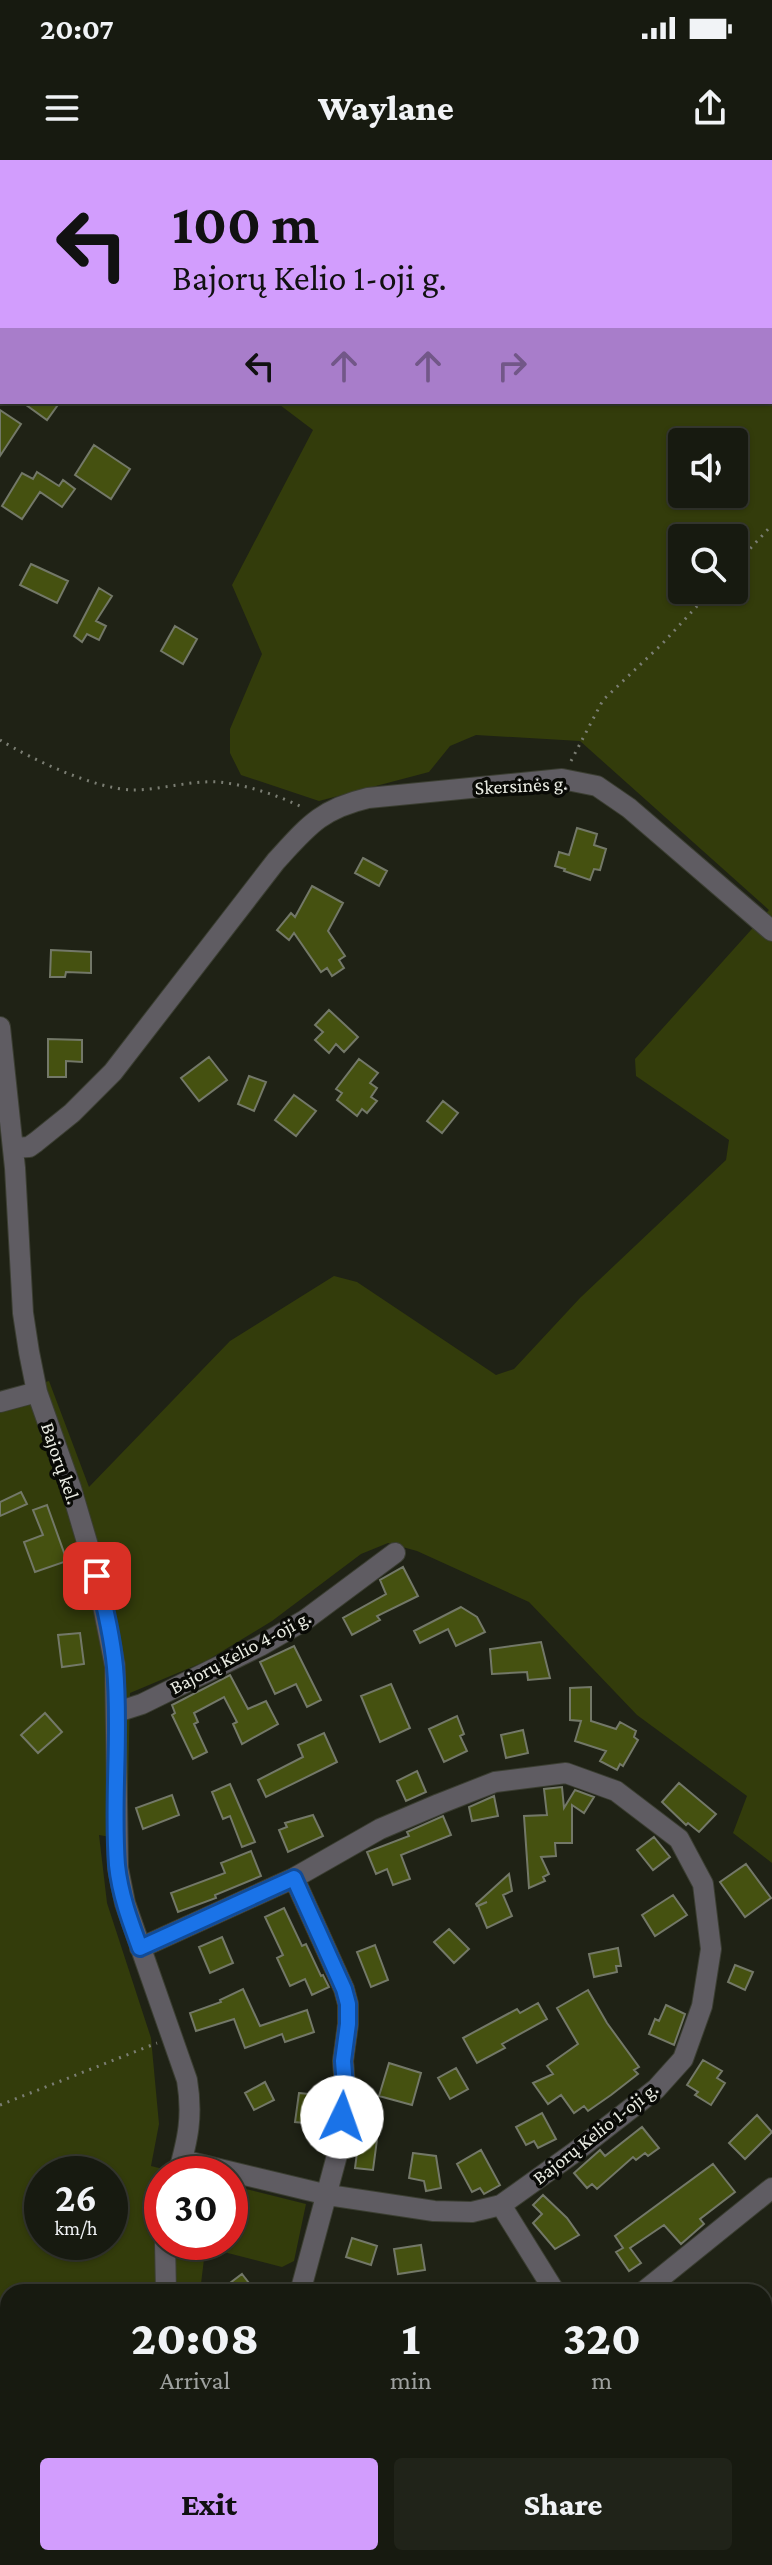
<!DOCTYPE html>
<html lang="en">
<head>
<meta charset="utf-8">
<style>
	body { margin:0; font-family:"Crimson Pro",serif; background:#202319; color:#f1f3f6; height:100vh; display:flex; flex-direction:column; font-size:30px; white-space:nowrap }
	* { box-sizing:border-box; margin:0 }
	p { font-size:26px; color:#9ea19f }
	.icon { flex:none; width:44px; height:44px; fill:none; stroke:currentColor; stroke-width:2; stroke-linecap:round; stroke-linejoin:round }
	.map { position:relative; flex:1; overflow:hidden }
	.side { position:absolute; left:0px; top:2124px; width:772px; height:282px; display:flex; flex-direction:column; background:#171a10; border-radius:24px 24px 0 0; box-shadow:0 2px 6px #0004,0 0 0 2px #363830 }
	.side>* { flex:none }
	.guide { position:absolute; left:0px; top:0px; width:772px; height:244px; box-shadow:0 2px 6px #0004,0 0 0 2px #363830; background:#d29dfd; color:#111; overflow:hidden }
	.controls { position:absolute; left:668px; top:268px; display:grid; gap:16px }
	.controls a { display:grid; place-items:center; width:80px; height:80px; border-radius:8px; background:#171a10; box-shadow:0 2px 6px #0004,0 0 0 2px #363830; font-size:40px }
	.speed { position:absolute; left:24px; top:1996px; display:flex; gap:16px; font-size:40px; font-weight:700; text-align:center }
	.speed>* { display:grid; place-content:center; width:104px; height:104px; border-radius:50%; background:#171a10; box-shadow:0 2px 6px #0004,0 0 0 2px #363830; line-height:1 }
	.speed small { font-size:20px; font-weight:400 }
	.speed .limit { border:12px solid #d22; background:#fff; color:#111 }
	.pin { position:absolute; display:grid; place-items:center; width:68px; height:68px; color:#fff; margin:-34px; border-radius:16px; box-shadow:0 4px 12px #0006 }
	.me { position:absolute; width:88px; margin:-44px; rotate:3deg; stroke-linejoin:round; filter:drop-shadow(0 0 6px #0008) }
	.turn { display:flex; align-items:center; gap:28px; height:168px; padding:0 40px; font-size:36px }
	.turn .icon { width:104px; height:104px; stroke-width:2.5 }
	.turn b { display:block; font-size:56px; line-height:68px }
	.lanes { display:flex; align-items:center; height:76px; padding:0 40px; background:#0003; justify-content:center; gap:40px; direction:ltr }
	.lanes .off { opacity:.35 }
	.eta { display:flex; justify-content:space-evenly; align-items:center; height:136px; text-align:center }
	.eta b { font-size:48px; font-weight:800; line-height:56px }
	.cta { display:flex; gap:16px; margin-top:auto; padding:16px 40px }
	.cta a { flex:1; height:92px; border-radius:8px; background:#d29dfd; color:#111; font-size:32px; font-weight:800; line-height:92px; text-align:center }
	.cta a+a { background:#202319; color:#f1f3f6 }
	.status { display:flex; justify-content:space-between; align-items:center; height:56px; padding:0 40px; background:#171a10; direction:ltr }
	.status svg { height:22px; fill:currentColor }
	header { display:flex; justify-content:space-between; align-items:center; height:104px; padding:0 40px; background:#171a10; font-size:36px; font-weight:800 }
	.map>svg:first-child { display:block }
	.green { fill:#333c0b; fill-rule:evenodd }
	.building { fill:#455110; stroke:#737868; stroke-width:2 }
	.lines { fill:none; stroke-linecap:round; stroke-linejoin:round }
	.minor-casing { stroke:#3b3e32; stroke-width:22 }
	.path { stroke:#7b7e73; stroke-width:3; stroke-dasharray:2 6; stroke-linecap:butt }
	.minor { stroke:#5f5c62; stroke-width:20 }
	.route-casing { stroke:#114b97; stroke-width:20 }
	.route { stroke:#1a73e8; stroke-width:14 }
	.labels { text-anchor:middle; stroke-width:7; stroke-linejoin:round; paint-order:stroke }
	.street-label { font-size:20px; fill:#eaece3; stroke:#090a06 }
</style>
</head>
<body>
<div class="status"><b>20:07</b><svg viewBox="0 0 49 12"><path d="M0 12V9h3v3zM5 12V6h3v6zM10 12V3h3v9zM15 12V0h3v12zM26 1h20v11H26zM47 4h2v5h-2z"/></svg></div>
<header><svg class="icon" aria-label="menu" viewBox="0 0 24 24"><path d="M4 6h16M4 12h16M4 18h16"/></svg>Waylane<svg class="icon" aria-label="share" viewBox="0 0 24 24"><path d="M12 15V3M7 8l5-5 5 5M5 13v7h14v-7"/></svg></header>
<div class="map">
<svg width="772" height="2405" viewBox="0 0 772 2405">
	<rect width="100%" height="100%" fill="#1f2215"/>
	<path class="green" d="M106,0H772V1703L733,1673L747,1636L637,1555L529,1442L417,1391L388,1383L361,1394L272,1461L206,1501L130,1533L127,1680L99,1675L107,1743L151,1878L159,1964L151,2006L183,2014H162V2082H230V2025L306,2044L294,2101L282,2107L216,2090L204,2099L200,2132H8V2398H494L491,2405H0V1235L49,1221L89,1327L230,1181L334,1116L357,1122L496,1215L514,1209L580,1138L726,1000L729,980L636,916L635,899L769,750L580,581L476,575L450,586L429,612L319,641L241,615L230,593V569L262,494L232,425L313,270L276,242H770V2H105ZM682,282H734V334H682ZM682,378H734V430H682ZM42,2014H110V2082H42Z"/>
	<path class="building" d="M22,242H60L47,260Z
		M0,250L21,264L0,296Z
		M94,285L130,309L111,339L75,315Z
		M37,312L59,326L63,320L75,329L62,347L40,332L22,359L2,346L22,313L33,319Z
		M31,404L68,421L57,443L20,425Z
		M99,428L112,436L96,461L106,466L99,480L87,474L82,482L74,476Z
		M175,466L197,479L183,504L161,491Z
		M577,668L597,674L594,685L606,689L600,710L594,709L590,720L564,711L565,709L555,706L559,692L569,695Z
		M363,698L387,711L379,726L355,713Z
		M312,726L343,743L328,771L345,796L339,800L344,808L332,816L327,808L321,812L294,773L289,780L277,770L291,753L295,757Z
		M51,790L91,792V813L66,812L65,817H50Z
		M329,850L358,877L344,892L336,884L329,893L315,880L323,872L315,865Z
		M48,879L82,880V902L66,901V917H48Z
		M209,897L227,920L199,941L181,918Z
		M359,899L378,913L370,923L377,928L371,937L377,941L367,953L362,949L357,956L337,940L342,933L336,929Z
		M249,916L266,922L254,951L238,944Z
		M294,935L316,951L296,976L275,960Z
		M443,941L458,953L442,973L427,961Z
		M21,1332L27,1344L0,1356V1342Z
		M47,1345L67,1401L35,1412L24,1382L43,1375L33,1350Z
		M403,1407L418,1436L377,1456L380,1460L352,1475L343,1458L386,1434L380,1420Z
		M461,1447L477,1457L485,1472L456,1486L448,1469L420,1483L414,1471Z
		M80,1473L84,1504L62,1507L58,1475Z
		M541,1482L550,1518L528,1520L527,1512L492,1514L490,1489Z
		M294,1486L321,1540L307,1547L296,1524L275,1534L260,1502Z
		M230,1515L248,1549L266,1541L278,1564L242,1584L233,1564L237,1562L224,1537L194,1553L198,1562L194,1564L207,1592L193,1599L172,1555L175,1553L172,1545Z
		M391,1524L410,1568L380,1582L361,1536Z
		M591,1527V1561L616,1569L620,1562L636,1571L634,1577L638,1580L623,1606L620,1604L617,1610L600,1601L606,1591L575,1581L581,1561L570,1560V1528Z
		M45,1553L62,1572L38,1593L21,1575Z
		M457,1556L464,1574L460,1576L467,1591L444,1602L429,1569Z
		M523,1570L528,1593L506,1598L501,1575Z
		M324,1573L337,1602L266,1637L258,1620L303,1597L298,1585Z
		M417,1611L426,1632L406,1641L397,1621Z
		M679,1623L716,1654L699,1672L688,1663L686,1665L662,1642Z
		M230,1624L255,1682L242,1687L230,1656L223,1659L212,1632Z
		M562,1627L564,1648L575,1630L594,1637L584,1653L572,1645V1683H555L556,1696L541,1697L549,1714L543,1717L545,1721L529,1728L524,1656L547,1655L544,1629Z
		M172,1635L179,1655L143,1669L136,1648Z
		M494,1636L498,1656L472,1661L469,1647Z
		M313,1655L323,1676L288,1692L279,1670L287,1667L285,1663Z
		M443,1656L451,1675L401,1695L410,1719L393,1725L387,1709L376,1714L367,1692L409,1676L407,1672Z
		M654,1677L670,1697L653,1710L637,1690Z
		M251,1691L261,1716L215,1735L216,1738L178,1752L171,1733L225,1713L221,1703Z
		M746,1704L771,1738L745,1757L720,1722Z
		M509,1714L512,1731L503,1735L512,1756L487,1768L478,1746L487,1742L477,1746L476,1744Z
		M673,1735L687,1755L655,1776L642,1755Z
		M284,1748L302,1786L306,1784L321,1816L323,1815L329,1827L312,1835L305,1819L290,1826L277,1798L283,1795L265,1757Z
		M449,1769L469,1789L454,1803L434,1782Z
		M222,1777L233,1803L210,1813L199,1787Z
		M375,1785L388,1820L371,1827L357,1792Z
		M618,1788L621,1806H616L617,1812L594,1817L589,1794Z
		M735,1805L753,1812L745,1830L728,1822Z
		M243,1829L260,1866L307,1850L314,1872L285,1882L282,1874L245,1888L234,1859L196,1871L190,1853L221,1842L220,1840Z
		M588,1830L607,1863L639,1907L634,1910L638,1914L611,1935L588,1951L584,1946L574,1953L561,1935L548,1944L533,1923L553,1914L547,1906L578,1884L557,1848Z
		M538,1843L547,1859L502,1884L505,1888L477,1903L463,1878L517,1849L520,1853Z
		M666,1845L685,1854L674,1885L649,1874L655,1859L659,1861Z
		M703,1900L722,1911L717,1918L725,1923L711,1945L695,1935L698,1932L687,1925Z
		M389,1903L421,1913L412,1945L379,1936Z
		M456,1908L468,1929L450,1939L438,1918Z
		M265,1922L274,1940L254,1950L245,1933Z
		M299,1933L328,1936L324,1965L295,1962Z
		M542,1953L556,1979L538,1988L534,1981L526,1985L516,1967Z
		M757,1955L772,1972L745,1999L729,1983Z
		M642,1967L659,1988L648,1996L645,1993L636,2000L633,1997L597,2029L592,2024L587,2028L574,2013L600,1990L605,1996Z
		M360,1970L378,1972L373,2010L355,2008Z
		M481,1990L500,2025L484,2034L480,2028L472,2032L457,2004Z
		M413,1993L436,1996L441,2028L426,2031L424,2021L409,2018Z
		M713,2004L735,2032L700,2059L704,2064L681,2084L664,2065L630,2088L641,2103L629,2111L616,2092L623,2088L615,2076Z
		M543,2035L567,2058L579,2075L555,2089L533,2063L542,2054L533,2045Z
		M352,2078L377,2086L371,2105L346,2097Z
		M421,2085L425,2110L398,2114L394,2089Z
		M242,2114L256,2132H218Z"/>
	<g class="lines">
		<g class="minor-casing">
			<path id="minor" d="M0,867L15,1008L23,1153L29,1192L37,1232L71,1328L97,1416L115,1506L118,1708L125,1743L187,1920C193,1956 188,1979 178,2014
				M13,988L29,987L36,982L72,953L113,912L276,701C308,666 321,649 368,638L562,619L597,626L629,648L772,771
				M0,1242L37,1232
				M117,1552L142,1544L260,1486L305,1460L395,1393
				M294,1718L344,1829L348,1844V1864L343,1901L345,1926L339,1988L302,2125
				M140,1788L294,1718L380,1669L439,1644L495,1622L566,1613L616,1631L679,1679L703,1724L711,1789L702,1846L683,1899L656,1929L575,1992L501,2045L472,2052L434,2051L328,2035L182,2000
				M501,2045L555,2132
				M165,2082L166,2132
				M643,2132L772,2028
				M0,2261L8,2259
				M265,2398L266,2405
				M668,2398L671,2405"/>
		</g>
		<path class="path" d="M734,406L772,365
			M0,580C33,600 95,629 133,630C161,630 191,620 219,622C247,625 277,635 302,647
			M571,601L603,540L662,484L712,430
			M0,1945L157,1883
			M764,2179L772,2180
			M575,2405L587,2398"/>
		<use href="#minor" class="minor"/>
	</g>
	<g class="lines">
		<g class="route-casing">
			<path id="route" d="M97,1416C105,1446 112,1476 115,1507C121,1573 112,1639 117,1705C120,1734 130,1761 140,1788L294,1718L344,1829L348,1844V1864L343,1901L345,1926L342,1957"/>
		</g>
		<use href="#route" class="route"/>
	</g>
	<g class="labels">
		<g class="street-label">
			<text transform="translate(521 625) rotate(-3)" y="7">Skersinės g.</text>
			<text transform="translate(61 1303) rotate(71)" y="7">Bajorų kel.</text>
			<text transform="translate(240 1492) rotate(-28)" y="7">Bajorų Kelio 4-oji g.</text>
			<text transform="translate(595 1973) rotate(-38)" y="7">Bajorų Kelio 1-oji g.</text>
		</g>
	</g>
</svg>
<div class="controls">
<a><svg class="icon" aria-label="sound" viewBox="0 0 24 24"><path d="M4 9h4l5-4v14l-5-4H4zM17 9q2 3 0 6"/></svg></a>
<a><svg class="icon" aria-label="search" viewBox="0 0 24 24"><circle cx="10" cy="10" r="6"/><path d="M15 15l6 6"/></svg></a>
</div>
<div class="speed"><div>26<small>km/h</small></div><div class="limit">30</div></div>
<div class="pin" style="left:97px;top:1416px;background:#d93025"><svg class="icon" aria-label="arrive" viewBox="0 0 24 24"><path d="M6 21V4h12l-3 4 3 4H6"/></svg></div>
<svg class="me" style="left:342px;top:1957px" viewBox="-20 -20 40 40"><circle r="19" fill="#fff"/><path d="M0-13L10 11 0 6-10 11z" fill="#1a73e8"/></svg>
<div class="guide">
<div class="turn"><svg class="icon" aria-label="left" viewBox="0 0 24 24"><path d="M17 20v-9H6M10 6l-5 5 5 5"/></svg><div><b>100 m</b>Bajorų Kelio 1-oji g.</div></div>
<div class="lanes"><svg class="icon" aria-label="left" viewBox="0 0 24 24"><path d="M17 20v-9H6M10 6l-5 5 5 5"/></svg><svg class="icon off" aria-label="ahead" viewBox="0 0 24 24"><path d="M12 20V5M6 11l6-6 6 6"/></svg><svg class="icon off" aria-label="ahead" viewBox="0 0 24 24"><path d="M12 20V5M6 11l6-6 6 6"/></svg><svg class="icon off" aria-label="right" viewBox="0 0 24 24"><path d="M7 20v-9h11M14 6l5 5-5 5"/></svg></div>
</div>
<section class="side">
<div class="eta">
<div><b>20:08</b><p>Arrival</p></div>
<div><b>1</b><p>min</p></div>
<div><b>320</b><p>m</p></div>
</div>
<div class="cta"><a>Exit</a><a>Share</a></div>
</section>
</div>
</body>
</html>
